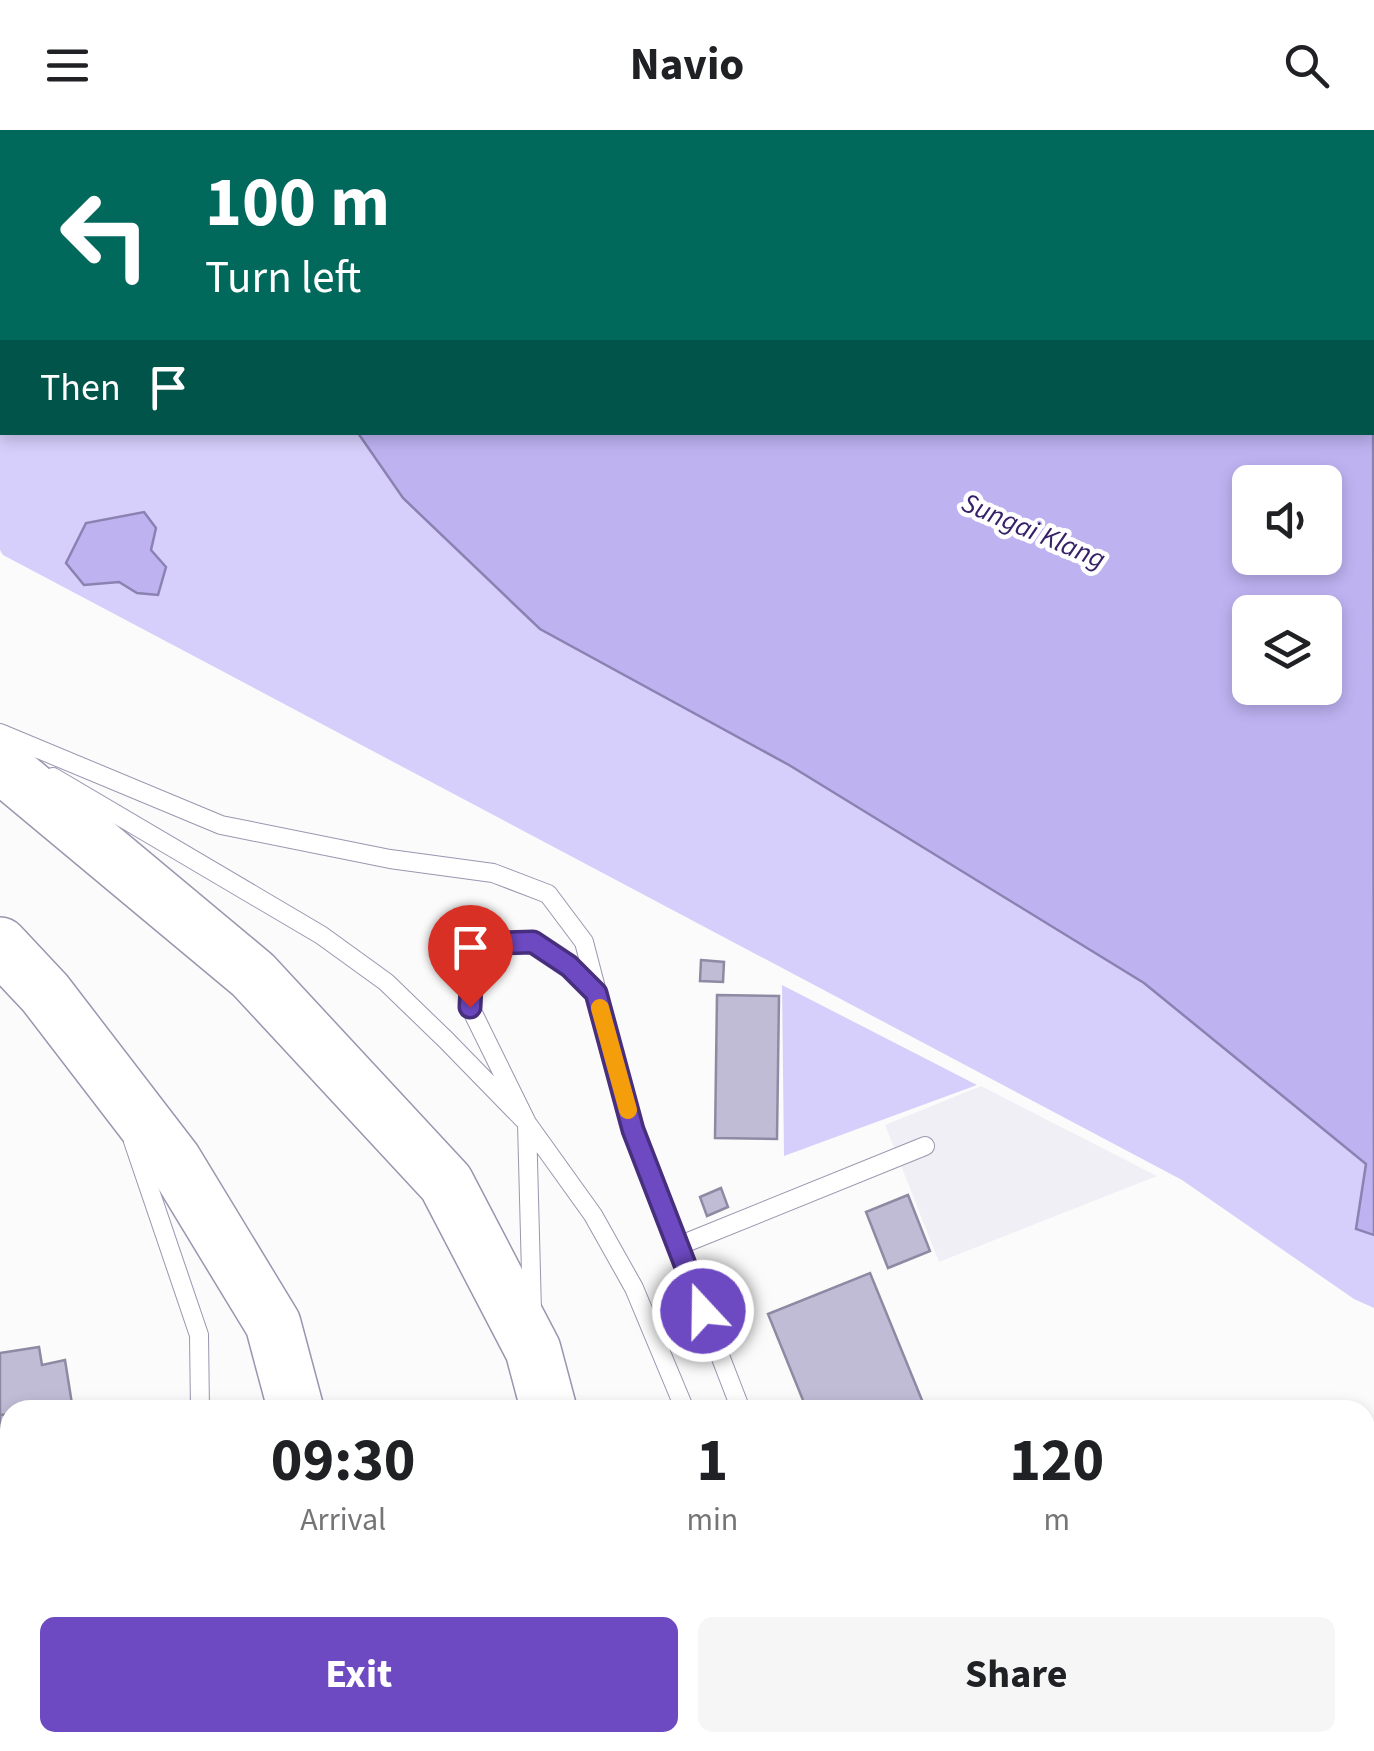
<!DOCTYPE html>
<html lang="en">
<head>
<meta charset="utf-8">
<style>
	body { margin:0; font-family:"Source Sans 3",sans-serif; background:#f6f6f6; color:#202124; height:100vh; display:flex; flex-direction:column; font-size:38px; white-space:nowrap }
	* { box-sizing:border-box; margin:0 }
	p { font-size:32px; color:#757577 }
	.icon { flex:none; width:55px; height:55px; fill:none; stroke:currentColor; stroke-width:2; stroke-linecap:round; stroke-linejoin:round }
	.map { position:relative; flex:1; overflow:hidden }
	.panel { position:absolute; left:0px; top:1270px; width:1375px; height:352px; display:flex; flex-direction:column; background:#fff; border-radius:30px 30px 0 0; box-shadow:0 5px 15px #0003 }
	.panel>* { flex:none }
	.guide { position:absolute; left:0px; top:0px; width:1375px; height:305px; box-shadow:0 5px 15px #0003; background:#00695c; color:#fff; overflow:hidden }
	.fabs { position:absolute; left:1232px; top:335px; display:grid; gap:20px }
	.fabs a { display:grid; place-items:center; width:110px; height:110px; border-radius:15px; background:#fff; box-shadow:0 5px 15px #0003; font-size:50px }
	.pin { position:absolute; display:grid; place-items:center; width:85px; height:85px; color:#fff; margin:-102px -42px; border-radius:50% 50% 50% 0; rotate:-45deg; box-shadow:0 0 10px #0007 }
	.pin .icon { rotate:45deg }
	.me { position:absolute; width:110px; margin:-55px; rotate:339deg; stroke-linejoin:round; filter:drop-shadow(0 0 8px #0008) }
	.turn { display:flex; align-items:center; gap:35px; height:210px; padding:0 40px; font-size:45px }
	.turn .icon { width:130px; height:130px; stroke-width:2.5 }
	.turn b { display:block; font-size:70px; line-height:85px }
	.then { display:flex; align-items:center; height:95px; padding:0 40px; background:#0003; gap:20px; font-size:38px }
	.eta { display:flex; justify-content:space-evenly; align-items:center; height:170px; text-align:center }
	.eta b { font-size:60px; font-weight:700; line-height:70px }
	.primary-button { display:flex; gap:20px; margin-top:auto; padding:20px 40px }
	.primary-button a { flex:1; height:115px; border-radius:15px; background:#6d49c2; color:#fff; font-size:40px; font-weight:700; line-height:115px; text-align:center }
	.primary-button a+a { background:#f6f6f6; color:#202124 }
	header { display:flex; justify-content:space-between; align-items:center; height:130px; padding:0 40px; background:#fff; font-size:45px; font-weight:700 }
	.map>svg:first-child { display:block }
	.built { fill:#f0eff6 }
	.green { fill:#d6cffc }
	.water { fill:#beb2f1; stroke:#8b82b1; stroke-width:2.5; fill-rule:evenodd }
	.building { fill:#c0bcd6; stroke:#8e8aa3; stroke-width:2.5 }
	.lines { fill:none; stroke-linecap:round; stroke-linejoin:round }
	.service-casing { stroke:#9996af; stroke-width:20 }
	.motorway-casing { stroke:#9996af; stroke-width:58 }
	.service { stroke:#fff; stroke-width:18 }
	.motorway { stroke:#fff; stroke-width:55 }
	.route-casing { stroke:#472f7e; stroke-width:25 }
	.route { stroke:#6d49c2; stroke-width:18 }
	.slow { stroke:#f59e0b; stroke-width:18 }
	.labels { text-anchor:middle; stroke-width:9; stroke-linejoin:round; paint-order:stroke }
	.water-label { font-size:28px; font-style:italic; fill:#372169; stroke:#fff }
</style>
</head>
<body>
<header><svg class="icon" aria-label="menu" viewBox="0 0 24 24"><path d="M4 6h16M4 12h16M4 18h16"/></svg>Navio<svg class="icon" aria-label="search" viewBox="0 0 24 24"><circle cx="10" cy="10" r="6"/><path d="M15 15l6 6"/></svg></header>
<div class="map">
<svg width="1374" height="1621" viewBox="0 0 1374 1621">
	<rect width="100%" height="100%" fill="#fbfbfb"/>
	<path class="built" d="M981,956L1157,1046L939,1132L885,995Z"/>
	<path class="green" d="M0,0H164L166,2H2V302L358,303L403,368L540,499L789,635L1144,853L1366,1035L1356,1098L1374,1105V1178L1354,1169L1182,1050L3,425L0,420Z
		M782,855L977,955L784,1026Z"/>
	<path class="water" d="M164,0H899L904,2H166Z
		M1373,219L1374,1105L1356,1099L1366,1034L1144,853L789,635L540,499L403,368L358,303L1372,302ZM1325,352V428H1250V352ZM1250,482H1325V558H1250Z
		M144,382L156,398L151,420L166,437L158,465L137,463L119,452L84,455L66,433L86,393Z"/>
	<path class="building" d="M701,830L724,832L723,852L700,851Z
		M717,865L779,866L777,1009L715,1008Z
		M721,1058L728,1077L707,1086L700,1067Z
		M908,1065L930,1121L888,1138L866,1082Z
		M870,1143L926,1280H807L768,1184Z
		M39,1217L42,1235L65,1230L72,1274L35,1280H10V1284L0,1285V1223Z
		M10,1284V1337L0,1339V1285Z
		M0,1377L10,1386V1445L7,1448L0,1442Z
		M136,1612H209V1621H136Z"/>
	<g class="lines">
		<g class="service-casing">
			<path id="service" d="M0,603L221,695L390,729L493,743L548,764L584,812L633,1000L741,1280
				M53,647L321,805L386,852L446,910L527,993L593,1085L634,1158L685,1280
				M133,1011L199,1205L200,1280
				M678,1116L925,1016
				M532,1181L527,993L470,877L472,834L499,813L533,812L569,836L596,863
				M0,1559L10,1554
				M0,1607L10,1606
				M715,1621V1612"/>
		</g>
		<g class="motorway-casing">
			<path id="motorway" d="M0,634L253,845L446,1053L533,1220L549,1280
				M0,815L45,863L174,1031L273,1194L296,1280
				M348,1621V1612
				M590,1621L591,1612"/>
		</g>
		<use href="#service" class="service"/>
		<use href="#motorway" class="motorway"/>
	</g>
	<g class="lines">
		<g class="route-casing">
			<path id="route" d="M470,877L472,834L499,813L533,812L569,836L596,863L633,1000L703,1181"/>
		</g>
		<use href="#route" class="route"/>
		<path class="slow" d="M600,878L628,980"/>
	</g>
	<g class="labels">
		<g class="water-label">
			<text transform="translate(1034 400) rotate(23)" y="10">Sungai Klang</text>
		</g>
	</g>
</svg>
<div class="fabs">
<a><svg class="icon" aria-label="sound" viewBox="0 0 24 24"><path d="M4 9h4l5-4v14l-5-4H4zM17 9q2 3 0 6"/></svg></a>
<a><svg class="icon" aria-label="layers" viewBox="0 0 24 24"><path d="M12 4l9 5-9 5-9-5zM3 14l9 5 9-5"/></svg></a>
</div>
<div class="pin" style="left:470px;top:877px;background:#d93025"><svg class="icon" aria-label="arrive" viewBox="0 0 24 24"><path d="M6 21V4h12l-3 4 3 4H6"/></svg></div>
<svg class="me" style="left:703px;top:1181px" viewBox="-20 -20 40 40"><circle r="17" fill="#6d49c2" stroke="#fff" stroke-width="3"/><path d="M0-11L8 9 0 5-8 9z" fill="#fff"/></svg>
<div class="guide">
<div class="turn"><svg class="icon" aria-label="left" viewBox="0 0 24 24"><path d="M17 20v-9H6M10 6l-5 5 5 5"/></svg><div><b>100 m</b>Turn left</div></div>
<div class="then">Then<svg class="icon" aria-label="arrive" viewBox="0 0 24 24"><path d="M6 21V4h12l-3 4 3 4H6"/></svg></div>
</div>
<section class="panel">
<div class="eta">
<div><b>09:30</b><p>Arrival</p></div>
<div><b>1</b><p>min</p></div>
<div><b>120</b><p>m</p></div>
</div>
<div class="primary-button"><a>Exit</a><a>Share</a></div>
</section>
</div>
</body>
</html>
